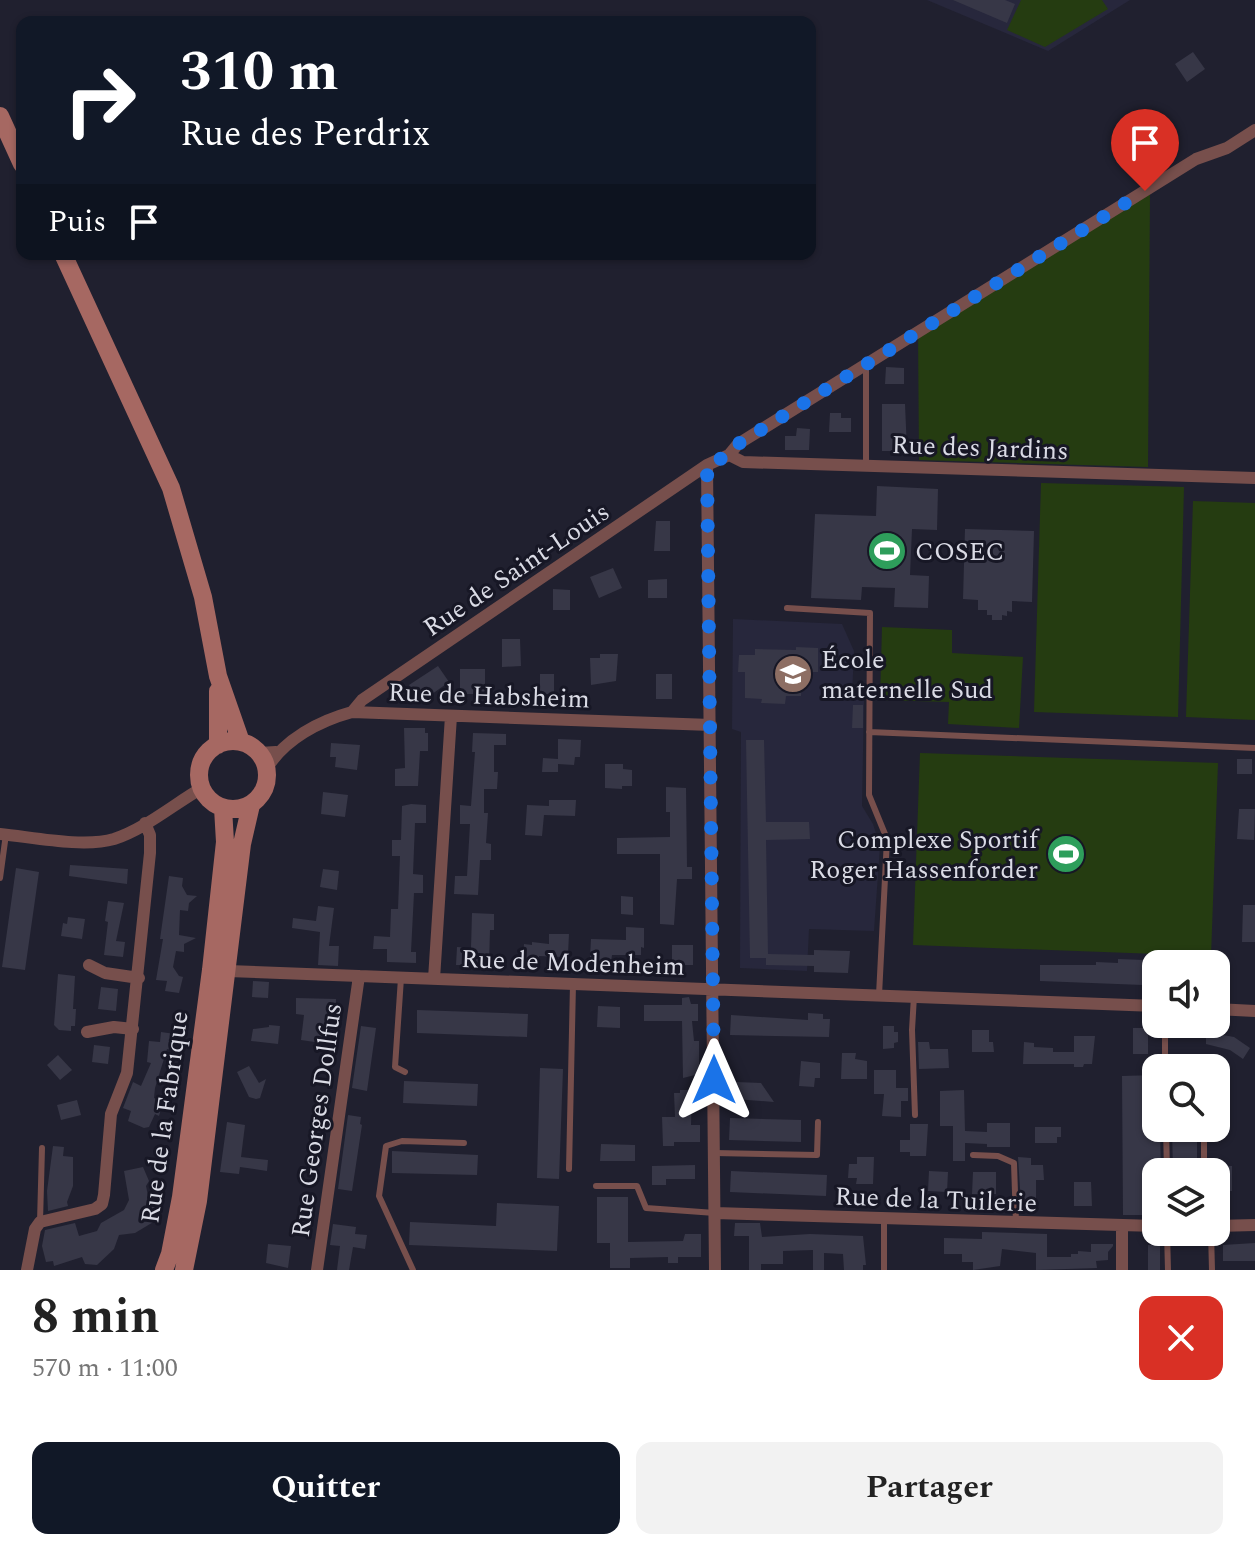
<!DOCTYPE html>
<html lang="fr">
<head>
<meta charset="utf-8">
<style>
	body { margin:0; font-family:Spectral,serif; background:#f2f2f2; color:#222; height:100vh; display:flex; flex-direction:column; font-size:30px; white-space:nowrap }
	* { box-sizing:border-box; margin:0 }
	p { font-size:26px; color:#767676 }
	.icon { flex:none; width:44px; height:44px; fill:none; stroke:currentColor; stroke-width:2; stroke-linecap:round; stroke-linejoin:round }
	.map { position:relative; height:1270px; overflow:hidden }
	.sheet { display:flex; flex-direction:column; background:#fff; flex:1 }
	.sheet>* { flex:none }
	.top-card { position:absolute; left:16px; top:16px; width:800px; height:244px; border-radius:16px; box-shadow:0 2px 6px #0004; background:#111827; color:#fff; overflow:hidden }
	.tools { position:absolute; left:1142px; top:950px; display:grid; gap:16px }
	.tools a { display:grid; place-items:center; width:88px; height:88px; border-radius:16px; background:#fff; box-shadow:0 2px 6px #0004; font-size:40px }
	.pin { position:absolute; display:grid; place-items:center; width:68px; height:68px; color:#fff; margin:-82px -34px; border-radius:50% 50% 50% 0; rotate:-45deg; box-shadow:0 0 8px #0007 }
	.pin .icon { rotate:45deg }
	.me { position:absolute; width:88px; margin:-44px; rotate:0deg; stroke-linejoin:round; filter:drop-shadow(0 0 6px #0008) }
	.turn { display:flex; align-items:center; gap:28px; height:168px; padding:0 32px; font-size:36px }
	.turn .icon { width:104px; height:104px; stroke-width:2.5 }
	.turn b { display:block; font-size:56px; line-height:68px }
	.then { display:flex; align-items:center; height:76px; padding:0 32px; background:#0003; gap:16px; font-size:30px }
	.round { display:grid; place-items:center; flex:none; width:84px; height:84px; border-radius:16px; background:#f2f2f2 }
	.summary { display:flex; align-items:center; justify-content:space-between; height:136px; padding:0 32px }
	h1 { font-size:48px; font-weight:700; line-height:60px }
	.button { display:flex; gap:16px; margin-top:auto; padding:16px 32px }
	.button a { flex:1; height:92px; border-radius:16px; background:#111827; color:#fff; font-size:32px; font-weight:700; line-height:92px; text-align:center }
	.button a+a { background:#f2f2f2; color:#222 }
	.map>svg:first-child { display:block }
	.built { fill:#27273c }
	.green { fill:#253c11 }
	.building { fill:#373747 }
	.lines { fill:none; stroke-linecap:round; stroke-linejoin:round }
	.lane { stroke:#774f4c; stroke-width:6 }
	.street { stroke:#774f4c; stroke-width:12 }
	.secondary { stroke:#a66862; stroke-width:18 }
	.route { stroke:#1a73e8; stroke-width:14; stroke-dasharray:0 25.2 }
	.labels { text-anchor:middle; stroke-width:6; stroke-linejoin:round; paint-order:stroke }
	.street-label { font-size:26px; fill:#dadbe5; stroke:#171725 }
	.poi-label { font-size:26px; fill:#dadbe5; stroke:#171725; text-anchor:start }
</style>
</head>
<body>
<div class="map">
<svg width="1255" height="1270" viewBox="0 0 1255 1270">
	<rect width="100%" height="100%" fill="#20202f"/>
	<path class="built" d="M927,0H1130L1048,51Z
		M733,619L842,624L854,651L852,696L864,698L862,806L873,824L880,846L874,931L809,929L807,971L740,968L741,732L732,729Z"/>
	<path class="green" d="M1021,0H1102L1108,9L1045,47L1007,30Z
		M1150,194L1148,467L919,460L918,330Z
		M1041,483L1184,487L1178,717L1034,712Z
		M1193,501L1255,503V720L1186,717Z
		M882,627L952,630V653L1023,657L1019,728L948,724L949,702L880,700Z
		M920,753L1218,763L1211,956L913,945Z"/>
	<path class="building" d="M953,0H1005L1015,4L1007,23Z
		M1193,52L1205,69L1187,82L1175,64Z
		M886,367L904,368V384H885Z
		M882,404H905L907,451H882Z
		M830,413H841V418H851V432H829Z
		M797,428L810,429L809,450H785V436H796Z
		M877,486L938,489L937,530L912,529L910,575L929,576L928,608L894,607L895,588L862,587L861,600L811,598L815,514L876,516Z
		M656,521H670V551H654Z
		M965,529L1034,531L1032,602L1012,601V612L1007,611V616L1002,615V620H992V615H987V610H978V600L963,599Z
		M613,568L622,588L599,598L590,577Z
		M667,579V598H648V580Z
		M553,589L570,590V610H553Z
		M502,639H520L521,666L502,667Z
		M796,647L818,648V672H811V680H802L801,696H786L785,704L761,703L762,699L745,698V672H738L739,655H755V649L796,650Z
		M600,654H618L616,681L591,685L590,658H600Z
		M438,666L449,682L425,699L422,695L418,697L409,685Z
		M460,669H485V694H460Z
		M540,674H554V694H540Z
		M656,674H672V699H656Z
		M853,705H863V728H852Z
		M404,728H425V733H428V751H420L418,786H395V769L405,768Z
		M473,733L506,734V745H494V772H498L497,789H484V813H488L486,843L491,844V860H480L478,895L454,894L455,876H467L470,824H460V805L471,806L475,752H472Z
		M558,739L581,740L580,757H575L574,765L558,764V772H542L543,758L558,759Z
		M746,740H764L766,822H809L810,839L766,840L768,954L814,955V950L850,951L848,973L814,972V966L766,965V958H750Z
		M331,743L360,745L357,770L335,767L336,757H330Z
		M1237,759H1252V774H1237Z
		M605,764H623V769L632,770V786H622V789L605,788Z
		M666,787L686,788L687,867H692V879H677L674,925L660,924V854H617V838L670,837V812H666Z
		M323,792L348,795L345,817L321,814Z
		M549,800H576L575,816L544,815L542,836L525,835L527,805L549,806Z
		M411,804L426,805V823H415L413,874L423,875V893H414L411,952H416V963L387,962V949H373L374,936L390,937L391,909H398L400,856H392V840H401L402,806Z
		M1239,809H1255L1254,840L1237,839Z
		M70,865L128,869L127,884L69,876Z
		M16,868L39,872L25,970L2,967Z
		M323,869L339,871L337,890L320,887Z
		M169,876L183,878L182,886L187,895L197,896L189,903L188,911L180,910L179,935L196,938L184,944V952L176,951L173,967L179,976L183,977L179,993L165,991L167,981L156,980L163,939H160Z
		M621,896L633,897V915L621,914Z
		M108,901L124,903L116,941L125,942L123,957L104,955L108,922L105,921Z
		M1243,905H1255V942H1242Z
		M318,906L334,908L329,946H339L338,966L318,965L320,932L292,928L293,918L316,921Z
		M472,913L494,914V930H490L489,965H456L457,947L471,948Z
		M68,917L85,919L82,939L61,936L63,923L67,924Z
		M626,927L644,928V948L641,947V955H612L611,962H594V958H590L591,939L626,940Z
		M549,934H569L568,954H562V957L539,956V961L523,960L524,944L532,945V942L549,944Z
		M672,945H693V965H672Z
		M1118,959L1144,960L1143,985L1040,981V965H1096V962L1118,963Z
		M58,974L75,976L73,1009H76L75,1026H71V1031L59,1030L54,1025Z
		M253,981L269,982L268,998L252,997Z
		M101,987L118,989L116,1011L98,1009Z
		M689,997L691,1004H698V1021H692L694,1041H699V1074L683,1078L682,1021H644V1005H682V998Z
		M296,998L336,999L335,1045L301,1040L304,1015L296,1014Z
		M598,1006L620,1007V1028L597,1027Z
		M417,1010L528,1014L527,1037L417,1033Z
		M808,1013L823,1014V1019H830L829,1037L730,1035L731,1015L808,1020Z
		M269,1025L280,1026L278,1044L251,1041L253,1029L269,1027Z
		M361,1026L376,1028L367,1091L352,1088Z
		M883,1026H894V1032H898V1042L894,1043V1048L883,1049Z
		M1133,1028H1148V1054H1133Z
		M972,1030H989V1042H993L994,1052H972Z
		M161,1032L175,1034V1050L167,1049L155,1088L154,1098L163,1102L159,1116L155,1114L149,1127L144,1128L128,1121L131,1111L123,1108L133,1082L141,1086L151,1063L147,1062L149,1041L160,1042Z
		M1206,1032L1234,1037L1250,1048L1243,1059L1230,1050L1206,1044Z
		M1074,1036H1095L1092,1064H1084L1083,1067H1074V1064H1023L1024,1042L1034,1043V1047L1053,1048V1052H1074Z
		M918,1042H929L930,1049H948L949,1068L919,1069Z
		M94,1045L110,1047L108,1064L92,1062Z
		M842,1053H856L855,1059L867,1061V1079H841Z
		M58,1055L72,1070L60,1080L47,1065Z
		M801,1061L820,1063V1078H815L814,1087L799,1086Z
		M249,1066L259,1083L266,1079L260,1098L256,1099L249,1097L237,1072Z
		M540,1068L563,1069L559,1179L537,1178Z
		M874,1070H896V1088H908V1101H901V1117L882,1116L884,1094H874Z
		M1156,1075V1128H1160L1161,1172H1156V1181H1152L1151,1215H1123L1122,1076Z
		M404,1081L478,1084L477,1106L403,1103Z
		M736,1082L761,1083L774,1102L735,1099Z
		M680,1090H692L691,1125H700V1142H674V1146H663L662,1117H675L674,1093H680Z
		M964,1090L965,1131L987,1132V1123H1010V1147H987V1144L965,1143V1161H953V1126H940V1091Z
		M77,1100L81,1115L61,1120L57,1105Z
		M348,1115L361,1117L360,1124L362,1125L352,1191L338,1189Z
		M730,1118L801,1120V1142L729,1140Z
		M227,1122L245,1125L241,1157L268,1160L267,1171L240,1167L239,1174L220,1172Z
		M910,1124H928L926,1156H910V1152H900V1140H910Z
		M1035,1127H1061V1137H1057V1143H1035Z
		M1172,1128H1197V1172H1173Z
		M601,1144L635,1145V1161H600Z
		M53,1146L64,1147L63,1156L73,1157V1186L67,1202L68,1206L48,1211L47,1191Z
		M392,1151L478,1155L477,1175L392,1173Z
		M857,1157H874L873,1184H856L857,1178H848L849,1164H857Z
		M1018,1157L1031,1158V1165H1043L1044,1180H1036V1204H1021Z
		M695,1165V1179H666V1185H652V1166Z
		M1216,1166H1232V1191H1216Z
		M143,1167L149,1181L146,1186L150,1205L156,1208L155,1221L135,1233L119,1235L114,1249L97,1265L85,1264L82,1257L54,1266L53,1261L46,1262L42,1246L45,1230L75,1223L79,1236L97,1231L101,1223L124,1210L129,1200L124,1171Z
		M731,1171L827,1175L826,1196L730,1192Z
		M929,1171L948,1172L947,1192L928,1191Z
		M973,1172H996V1194H972Z
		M1074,1182H1091L1092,1206H1074Z
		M597,1197H628V1242L683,1241L685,1234H701V1257H678V1263H668V1257L630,1258V1268H610V1243H597Z
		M497,1203L559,1206L557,1251L409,1245L410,1222L496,1226Z
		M735,1223H760L762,1237L810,1234L863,1236L866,1265H863V1270H844L843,1254L824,1253V1270H813V1250L783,1251V1264H761V1270H749V1236H734Z
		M333,1224L356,1227L355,1234L367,1235L365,1249L353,1247L349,1270H337L340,1246L330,1245Z
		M982,1232L1047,1234V1257H1071V1254H1078V1251L1091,1252V1244H1113V1246L1108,1252V1260L1096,1261L1097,1268L1036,1270V1253L1002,1249L1000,1266L973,1270V1262H962V1254H944V1238L982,1239Z
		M1255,1243V1261H1223V1245Z
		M268,1244L291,1246L288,1268L266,1263Z
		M1148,1245H1160V1270H1148Z"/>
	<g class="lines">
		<path class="lane" d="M866,466V366
			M787,608L870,613L869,795L887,839L879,995
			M869,732L1255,748
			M0,878L6,834
			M401,978L395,1067L405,1072
			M914,996L912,1030L915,1115
			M1165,1024V1068
			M1166,1128L1167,1172
			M1204,1128V1172
			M714,1153L817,1155L818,1122
			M973,1155L998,1156L1014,1163L1016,1223
			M569,1169L573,984
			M596,1186H637L646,1208L715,1213
			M40,1222L42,1148
			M1167,1232L1168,1270
			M1211,1232L1212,1270
			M413,1270L379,1196L386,1146L402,1141L464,1143
			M884,1270V1219"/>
		<path class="street" d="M729,455L738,444L1196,159L1227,148L1255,130
			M707,465L715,1270
			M352,712L362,700L707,465L729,455L743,462L1255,478
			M259,753L276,752
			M267,768C285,739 319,721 352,712L711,725
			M0,834C32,837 83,848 114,839C145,829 174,804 202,788
			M89,965L105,973L139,978
			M228,971L1156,1006
			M434,979L451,716
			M1216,1009L1255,1011
			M87,1032L114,1027L133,1029
			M715,1213L1156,1226
			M1216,1226L1255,1225
			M27,1270L35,1229L40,1222L95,1209L102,1204L104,1195L111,1114L127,1073L150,853V835L145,823
			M317,1270L359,976
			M1122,1270V1226"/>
		<path class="secondary" d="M0,116L22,164
			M63,254L171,488L203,597L218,676L241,742
			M199 775a34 34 0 1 1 68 0a34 34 0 1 1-68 0Z
			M218,745V691
			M164,1270L170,1254L181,1197L211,970L225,842L223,808
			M184,1270L198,1201L242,844L251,805"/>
	</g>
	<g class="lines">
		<path class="route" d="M714,1080L707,465L729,455L738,444L1145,191"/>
	</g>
	<defs>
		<g id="stadium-disc" transform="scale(2)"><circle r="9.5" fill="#2e9e5b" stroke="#171725"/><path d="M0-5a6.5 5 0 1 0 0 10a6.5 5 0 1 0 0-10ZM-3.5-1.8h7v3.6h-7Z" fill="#fff"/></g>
		<g id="school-disc" transform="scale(2)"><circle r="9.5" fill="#8d6e63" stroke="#171725"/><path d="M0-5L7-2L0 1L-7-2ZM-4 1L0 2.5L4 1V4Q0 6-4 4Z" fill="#fff"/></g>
	</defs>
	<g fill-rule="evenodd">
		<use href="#stadium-disc" x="887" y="551"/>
		<use href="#school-disc" x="793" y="674"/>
		<use href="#stadium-disc" x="1066" y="854"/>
	</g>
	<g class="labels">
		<g class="street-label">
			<text transform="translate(980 447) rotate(2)" y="9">Rue des Jardins</text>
			<text transform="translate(516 569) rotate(-34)" y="9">Rue de Saint-Louis</text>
			<text transform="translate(489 695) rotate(2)" y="9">Rue de Habsheim</text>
			<text transform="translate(573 962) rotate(2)" y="9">Rue de Modenheim</text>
			<text transform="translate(164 1117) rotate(-82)" y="9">Rue de la Fabrique</text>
			<text transform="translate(316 1120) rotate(-82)" y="9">Rue Georges Dollfus</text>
			<text transform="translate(936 1199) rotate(2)" y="9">Rue de la Tuilerie</text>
		</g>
		<g class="poi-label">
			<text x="915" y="560">COSEC</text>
			<text x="821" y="668">École<tspan x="821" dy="30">maternelle Sud</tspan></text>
			<text x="1038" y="848" text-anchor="end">Complexe Sportif<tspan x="1038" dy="30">Roger Hassenforder</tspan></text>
		</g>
	</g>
</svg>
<div class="tools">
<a><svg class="icon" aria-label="sound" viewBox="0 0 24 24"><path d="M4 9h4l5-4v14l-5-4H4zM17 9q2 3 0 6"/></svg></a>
<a><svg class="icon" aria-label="search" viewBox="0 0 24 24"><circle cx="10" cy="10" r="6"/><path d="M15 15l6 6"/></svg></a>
<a><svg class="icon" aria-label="layers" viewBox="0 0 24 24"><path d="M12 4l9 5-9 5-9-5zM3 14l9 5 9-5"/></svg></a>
</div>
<div class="pin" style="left:1145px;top:191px;background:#d93025"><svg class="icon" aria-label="arrive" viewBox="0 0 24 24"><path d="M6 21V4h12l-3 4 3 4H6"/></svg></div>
<svg class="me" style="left:714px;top:1080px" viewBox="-20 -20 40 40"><path d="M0-17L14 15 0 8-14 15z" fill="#1a73e8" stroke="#fff" stroke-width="4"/></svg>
<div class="top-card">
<div class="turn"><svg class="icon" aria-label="right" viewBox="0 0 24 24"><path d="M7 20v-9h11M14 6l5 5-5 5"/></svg><div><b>310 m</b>Rue des Perdrix</div></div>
<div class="then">Puis<svg class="icon" aria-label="arrive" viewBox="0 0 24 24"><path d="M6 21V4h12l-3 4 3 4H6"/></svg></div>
</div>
</div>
<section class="sheet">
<div class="summary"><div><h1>8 min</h1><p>570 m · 11:00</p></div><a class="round" style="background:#d93025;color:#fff"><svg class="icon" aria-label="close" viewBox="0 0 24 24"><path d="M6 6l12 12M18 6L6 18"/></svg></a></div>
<div class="button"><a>Quitter</a><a>Partager</a></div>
</section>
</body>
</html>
